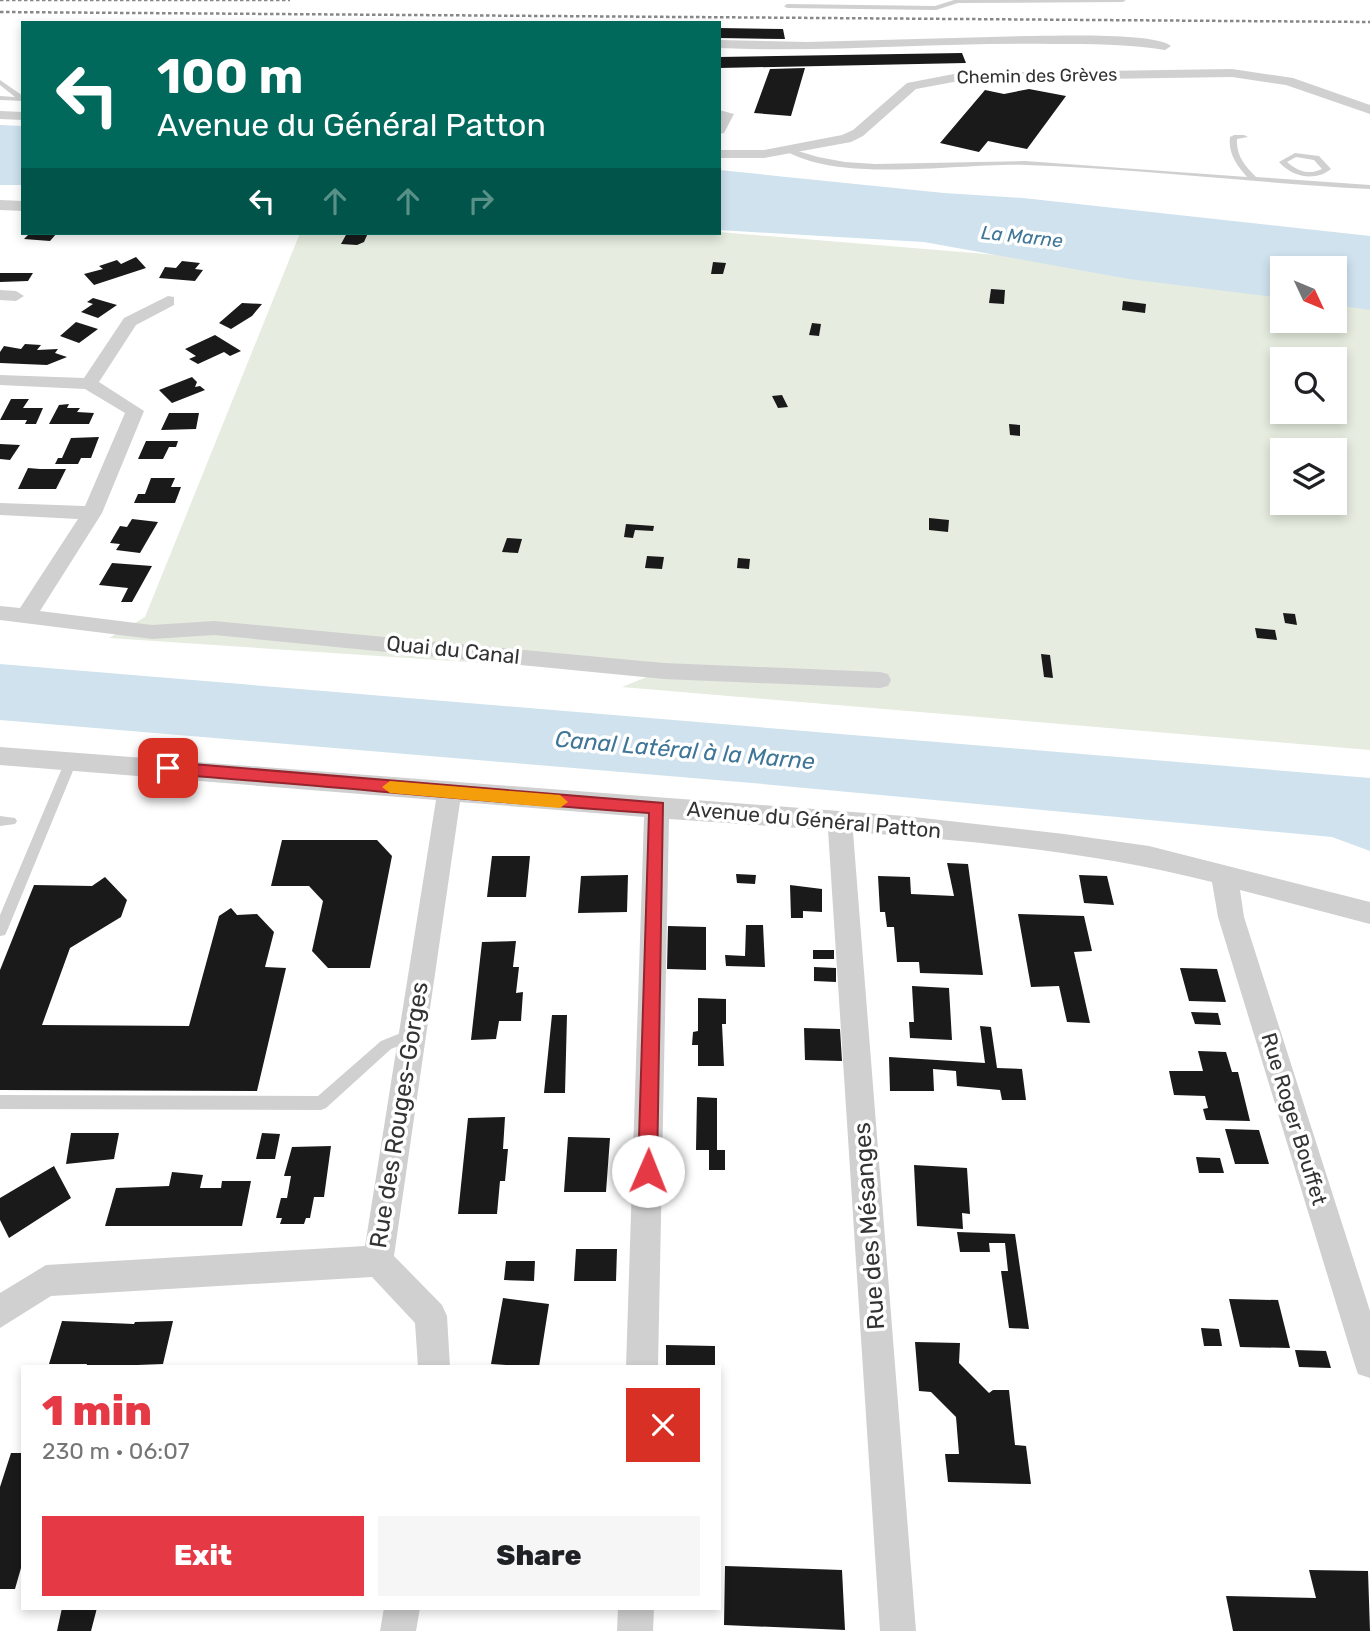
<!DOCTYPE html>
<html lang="en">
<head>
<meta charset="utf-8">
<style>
	body { margin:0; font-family:Rubik,sans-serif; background:#f6f6f6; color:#202124; height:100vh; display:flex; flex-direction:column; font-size:26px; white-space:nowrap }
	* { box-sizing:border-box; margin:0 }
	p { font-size:23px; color:#757577 }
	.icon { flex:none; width:38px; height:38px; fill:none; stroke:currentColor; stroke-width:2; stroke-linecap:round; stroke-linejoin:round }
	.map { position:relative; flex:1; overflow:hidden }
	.details { position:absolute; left:21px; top:1365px; width:700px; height:245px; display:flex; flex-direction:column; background:#fff; border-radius:0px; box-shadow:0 4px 10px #0003 }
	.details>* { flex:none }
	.hud { position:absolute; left:21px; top:21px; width:700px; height:214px; border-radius:0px; box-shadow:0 4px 10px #0003; background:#00695c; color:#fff; overflow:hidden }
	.needle { width:46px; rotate:134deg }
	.controls { position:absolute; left:1270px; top:256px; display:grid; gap:14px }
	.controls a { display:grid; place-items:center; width:77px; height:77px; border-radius:0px; background:#fff; box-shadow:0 4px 10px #0003; font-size:35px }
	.pin { position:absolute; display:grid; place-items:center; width:60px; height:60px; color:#fff; margin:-30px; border-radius:14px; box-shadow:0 4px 10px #0006 }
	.me { position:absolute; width:77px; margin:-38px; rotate:1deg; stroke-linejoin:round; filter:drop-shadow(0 0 5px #0008) }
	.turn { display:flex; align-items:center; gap:24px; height:147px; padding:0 21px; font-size:32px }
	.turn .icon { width:91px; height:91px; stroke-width:2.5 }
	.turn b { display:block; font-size:49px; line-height:60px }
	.lanes { display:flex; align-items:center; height:66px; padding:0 21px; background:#0003; justify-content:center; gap:35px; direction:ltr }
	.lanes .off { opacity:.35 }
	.round { display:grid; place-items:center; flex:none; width:74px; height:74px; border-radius:0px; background:#f6f6f6 }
	.head { display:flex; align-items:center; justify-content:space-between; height:119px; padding:0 21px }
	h1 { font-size:42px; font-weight:800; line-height:52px; color:#e63946 }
	.button { display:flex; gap:14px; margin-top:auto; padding:14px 21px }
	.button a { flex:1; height:80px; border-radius:0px; background:#e63946; color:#fff; font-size:28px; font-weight:800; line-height:80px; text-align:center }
	.button a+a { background:#f6f6f6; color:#202124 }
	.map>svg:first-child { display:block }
	.green { fill:#e6ecdf; fill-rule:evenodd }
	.water { fill:#cfe2ee }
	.building { fill:#1a1a1a }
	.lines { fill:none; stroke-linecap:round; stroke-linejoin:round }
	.service { fill:#d0d0d0; fill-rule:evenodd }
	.minor { fill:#d0d0d0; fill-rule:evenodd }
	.rail { stroke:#888; stroke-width:2.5; stroke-dasharray:3.5 2.5; stroke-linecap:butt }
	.route { fill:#e63946; stroke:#96252e; stroke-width:2 }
	.slow { fill:#f59e0b }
	.labels { text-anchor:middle; stroke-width:7; stroke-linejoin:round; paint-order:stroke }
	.far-street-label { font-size:18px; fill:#333; stroke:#fff }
	.far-water-label { font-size:19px; font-style:italic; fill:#3f7597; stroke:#fff }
	.street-label { font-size:21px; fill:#333; stroke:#fff }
	.water-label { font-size:23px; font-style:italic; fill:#3f7597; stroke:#fff }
	.near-street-label { font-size:24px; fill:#333; stroke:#fff }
</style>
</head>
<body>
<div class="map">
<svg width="1370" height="1631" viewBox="0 0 1370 1631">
	<rect width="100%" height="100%" fill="#fff"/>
	<path class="green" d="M719,232L1022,257L1283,291V320H1335V298L1370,302V750L622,687L662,671L499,664L109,638L145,617L300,233ZM1283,359H1335V411H1283ZM1283,450H1335V502H1283Z"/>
	<path class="water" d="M0,125L23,126V185H0Z
		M719,170L944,193L1023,198L1370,236V310L1335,305V268H1283V298L1129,279L924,242L719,230Z
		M0,664L1370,778V851L1332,837L752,783L0,720Z"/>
	<path class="building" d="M719,28L783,29L785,39L719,38Z
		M962,53L966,63L719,68V57Z
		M805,68L791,116L754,113L770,69Z
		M1029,89L1066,96L1027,149L988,141L979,152L940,143L985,90L1004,94Z
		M30,233H57L50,241L24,239Z
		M347,233H368L364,242L357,245L341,244Z
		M136,257L146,268L94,285L84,274L103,269L99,266L117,260L121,264Z
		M182,261L200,263L195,269L203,270L195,281L159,278L165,267L176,268Z
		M713,262L726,263L723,274H711Z
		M0,273H33L28,281L0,282Z
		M991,289L1005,290L1004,304L989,303Z
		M93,298L117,305L98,318L81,312L93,304L87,302Z
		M1123,301L1146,304L1145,313L1122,310Z
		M242,303L262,304L252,316L231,329L219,323Z
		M76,322L98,329L79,343L60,336Z
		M812,323L821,324L819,336L809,335Z
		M215,335L241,351L230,356L224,352L198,364L189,359L196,356L185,349Z
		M25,344L41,345L37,350L58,349L55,353L67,357L47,365L0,363V352L4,346L21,349Z
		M192,377L197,382L195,387L200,386L205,390L172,403L159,390Z
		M782,395L788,407L778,408L772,396Z
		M11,399H29L23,408H43L36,424H25L27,420H0Z
		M69,404L67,408H80L77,412L94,413L89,424H49L59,405Z
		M169,413H199L196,429L161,430Z
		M1009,424L1020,425V436L1010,435Z
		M99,437L91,458H81L78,464H55L58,458H62L71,438Z
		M146,441H178L176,447H169L163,459H138Z
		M0,444L20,445L10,460L0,459Z
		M28,468L40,469H66L56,489H18Z
		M151,478H175L171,487H181L175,503H134L138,494H145Z
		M929,518L949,520L948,532L929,530Z
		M132,519L158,522L140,553L116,550L120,544L110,543L120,526L127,527Z
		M626,524L654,526L653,531L635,530L633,538L624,537Z
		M507,538L522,539L518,553L502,552Z
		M647,556L664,557L662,569L645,568Z
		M738,558L750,559L749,569L737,568Z
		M112,563L152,566L132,602H121L128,588L99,585Z
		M1283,613L1295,614L1297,625L1285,623Z
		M1255,628L1275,630L1277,640L1257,638Z
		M1041,654L1050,655L1053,678L1044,677Z
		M282,840H377L392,856L370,968H328L312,951L323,901L309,886H271Z
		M492,856H530L526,897H487Z
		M947,863L968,864L983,975L920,973L919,962H897L894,927H887L885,912H880L878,876L910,877L911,894L954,896Z
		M736,874L756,875L755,884L737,883Z
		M628,875L627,912L578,913L581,876Z
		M1079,875L1107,876L1114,905L1084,903Z
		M105,877L127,900L121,917L70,948L42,1025L189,1026L219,916L231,908L237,915L257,914L274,932L265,967L286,968L257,1091L0,1090V970L34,885L92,886Z
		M790,885L822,889V912L803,911V918H791Z
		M1018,914L1084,916L1092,951L1074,952L1090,1023L1067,1022L1059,986L1031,987Z
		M746,925H763L765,967L726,966L725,955L745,956Z
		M668,926L706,927V970L667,969Z
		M516,941L513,967H519L516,993L523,992L521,1021H499L496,1039L471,1040L482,942Z
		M813,950H834V959H813Z
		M814,967L836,968V982L814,981Z
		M1180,968L1217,969L1226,1002L1189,1001Z
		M912,986L949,988L952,1040L910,1038L909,1022H914Z
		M698,998L726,999V1024H722L724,1066H698V1045H692L693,1032L698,1031Z
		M1191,1012L1218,1013L1221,1025L1195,1024Z
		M552,1015H567L565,1093H544Z
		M980,1026L991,1027L997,1068L1022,1069L1026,1100H1002L1000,1090L957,1086L956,1071L933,1069L934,1091H890L889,1057L985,1063Z
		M804,1028L840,1029L842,1061L805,1060Z
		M1198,1051L1226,1052L1232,1072H1238L1250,1121L1206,1120L1203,1109L1208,1108L1205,1096L1174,1095L1169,1071H1203Z
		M697,1097L717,1098V1150H725V1170H709V1150H696Z
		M505,1117L503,1149H508L505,1181H500L497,1214H458L468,1118Z
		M1225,1129L1259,1130L1269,1164H1235Z
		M71,1133H119L114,1159L66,1164Z
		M262,1133L280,1134L275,1159H256Z
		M568,1137L610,1138L606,1192H564Z
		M331,1146L324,1197H314L310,1218H306L304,1224H280L282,1218H276L281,1198H287L291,1176H284L292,1147Z
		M1196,1157L1220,1158L1224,1173H1199Z
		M914,1165L967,1168L970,1214L962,1213L963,1229L917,1226Z
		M54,1166L71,1198L9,1238L0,1220V1198Z
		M172,1172L203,1175L200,1188H221L222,1181H251L242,1226H105L116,1188L169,1186Z
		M957,1232L1015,1234L1029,1329L1009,1328L1001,1271H1008L1005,1243H989L990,1252H960Z
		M576,1249H617L616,1281H574Z
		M506,1261H535L534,1281L504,1280Z
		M503,1298L549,1304L539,1367L491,1364Z
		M1229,1299L1278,1300L1290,1348L1240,1347Z
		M62,1321L134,1324L135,1322L173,1321L163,1364L86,1367L87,1364H49Z
		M1201,1328L1219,1329L1222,1346H1204Z
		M915,1342L960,1343L959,1363L989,1393L993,1390H1009L1015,1445L1026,1446L1031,1484L948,1482L945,1454H959L956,1417L931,1392L919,1391Z
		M666,1345L715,1346V1367H666Z
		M1295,1350L1326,1351L1331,1368L1299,1367Z
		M11,1453H23V1561L15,1589H0V1487Z
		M725,1566L842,1570L845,1630L724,1625Z
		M1309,1570L1368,1571L1370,1631H1233L1226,1596L1316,1598Z
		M62,1608H97L91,1631H57Z"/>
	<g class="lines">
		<path class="service" d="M954,0H1126L1123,2L958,3L936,10L787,8L784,6L787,4L935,6Z
			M0,80L23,96V101L0,100V96L15,97L0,85Z
			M1234,135H1244L1248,137L1237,139C1236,156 1245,166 1256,177L1370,185V189C1255,183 1141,169 1026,165C960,163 840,184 784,150L788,148L818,157L845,162L875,164L1025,161L1247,177C1237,165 1228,154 1230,137Z
			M1295,153L1319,156L1331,169C1315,182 1292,177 1279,162ZM1296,157L1314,160L1322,169C1310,175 1298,172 1287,162Z
			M71,757L77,761L7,931L5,935L0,936V915L65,761Z
			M0,816L15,818L17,821L15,824L0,826Z
			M411,1029L416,1031L418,1035L416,1039L391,1049L326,1108L321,1110L0,1109V1095L318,1096L381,1041Z"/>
		<path class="minor" d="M1026,36C1053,36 1155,32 1171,46L1165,50C1128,44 1090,44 1052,44C941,42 830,53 719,48V40L807,42Z
			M1232,69L1293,78L1370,105V114L1286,85L1232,77L959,81L916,89L863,136L851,142L764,158H719V150H764L842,135L853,130L907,83L959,73Z
			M719,110L734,114L724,133L719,134Z
			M0,111L23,112V120L0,119Z
			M0,200L23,201V211L0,210Z
			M0,290L16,291L24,296L16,301L0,300Z
			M168,296L174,297V305L136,325L99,382L144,411L102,513L40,611L152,625L214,621L664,663L880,672L888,674L891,680L888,686L880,688L664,679L214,635L152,639L0,620V606L20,608L78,519L0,515V503L85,506L125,413L85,389L0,385V375L84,378L124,318Z
			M0,747L905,816L1064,834L1149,846L1370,902V924L1240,890L1244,917L1370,1311V1378L1358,1374L1354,1362L1218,917L1212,882C1096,852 973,841 853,832L916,1631H880L828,830L669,819L658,1367H626L644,817L460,802L394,1256L442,1305L447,1316L450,1367H418L415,1323L372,1277L51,1296L0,1328V1293L46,1265L365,1246L436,800L0,765Z
			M384,1608H420L416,1631H380Z
			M618,1608H654L653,1631H617Z"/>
		<path class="rail" d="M0,0H290
			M0,12L1370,22"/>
	</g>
	<path class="route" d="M168,762L663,803L657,1171L654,1178L648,1180L641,1178L638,1171L649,813C488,802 328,786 168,774L160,768Z"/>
	<path class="slow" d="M390,781L560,795L568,802L560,808L390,793L382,787Z"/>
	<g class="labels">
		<g class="far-street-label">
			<text transform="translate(1037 76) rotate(-1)" y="6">Chemin des Grèves</text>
		</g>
		<g class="far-water-label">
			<text transform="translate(1022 236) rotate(6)" y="7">La Marne</text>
		</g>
		<g class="street-label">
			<text transform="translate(453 650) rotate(6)" y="7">Quai du Canal</text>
			<text transform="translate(814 820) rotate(5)" y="7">Avenue du Général Patton</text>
			<text transform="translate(1294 1119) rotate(73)" y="7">Rue Roger Bouffet</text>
		</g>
		<g class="water-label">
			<text transform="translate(685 750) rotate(5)" y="8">Canal Latéral à la Marne</text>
		</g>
		<g class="near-street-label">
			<text transform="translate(399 1115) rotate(-81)" y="8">Rue des Rouges-Gorges</text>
			<text transform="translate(869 1226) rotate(-94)" y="8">Rue des Mésanges</text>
		</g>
	</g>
</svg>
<div class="controls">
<a><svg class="needle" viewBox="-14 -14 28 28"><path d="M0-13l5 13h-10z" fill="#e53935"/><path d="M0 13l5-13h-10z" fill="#757577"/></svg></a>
<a><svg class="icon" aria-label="search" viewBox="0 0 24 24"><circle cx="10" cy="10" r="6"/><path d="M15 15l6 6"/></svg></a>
<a><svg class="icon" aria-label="layers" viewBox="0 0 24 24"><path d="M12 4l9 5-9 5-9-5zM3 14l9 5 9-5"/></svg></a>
</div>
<div class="pin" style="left:168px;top:768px;background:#d93025"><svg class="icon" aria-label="arrive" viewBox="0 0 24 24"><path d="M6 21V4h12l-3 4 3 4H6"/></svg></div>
<svg class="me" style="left:648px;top:1171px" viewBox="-20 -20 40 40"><circle r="19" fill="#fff"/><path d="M0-13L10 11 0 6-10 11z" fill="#e63946"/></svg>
<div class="hud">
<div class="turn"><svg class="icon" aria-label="left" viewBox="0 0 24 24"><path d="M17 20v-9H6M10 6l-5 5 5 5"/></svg><div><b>100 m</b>Avenue du Général Patton</div></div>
<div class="lanes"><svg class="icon" aria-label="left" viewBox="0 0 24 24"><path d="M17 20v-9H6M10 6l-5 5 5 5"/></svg><svg class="icon off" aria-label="ahead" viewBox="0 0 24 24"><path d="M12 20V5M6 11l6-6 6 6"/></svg><svg class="icon off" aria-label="ahead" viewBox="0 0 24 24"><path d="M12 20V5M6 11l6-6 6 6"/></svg><svg class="icon off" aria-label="right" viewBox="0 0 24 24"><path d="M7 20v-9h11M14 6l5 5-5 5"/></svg></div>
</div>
<section class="details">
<div class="head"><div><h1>1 min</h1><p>230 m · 06:07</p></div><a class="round" style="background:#d93025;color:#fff"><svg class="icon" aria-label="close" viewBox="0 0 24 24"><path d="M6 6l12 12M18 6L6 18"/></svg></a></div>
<div class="button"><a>Exit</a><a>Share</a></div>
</section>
</div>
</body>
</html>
